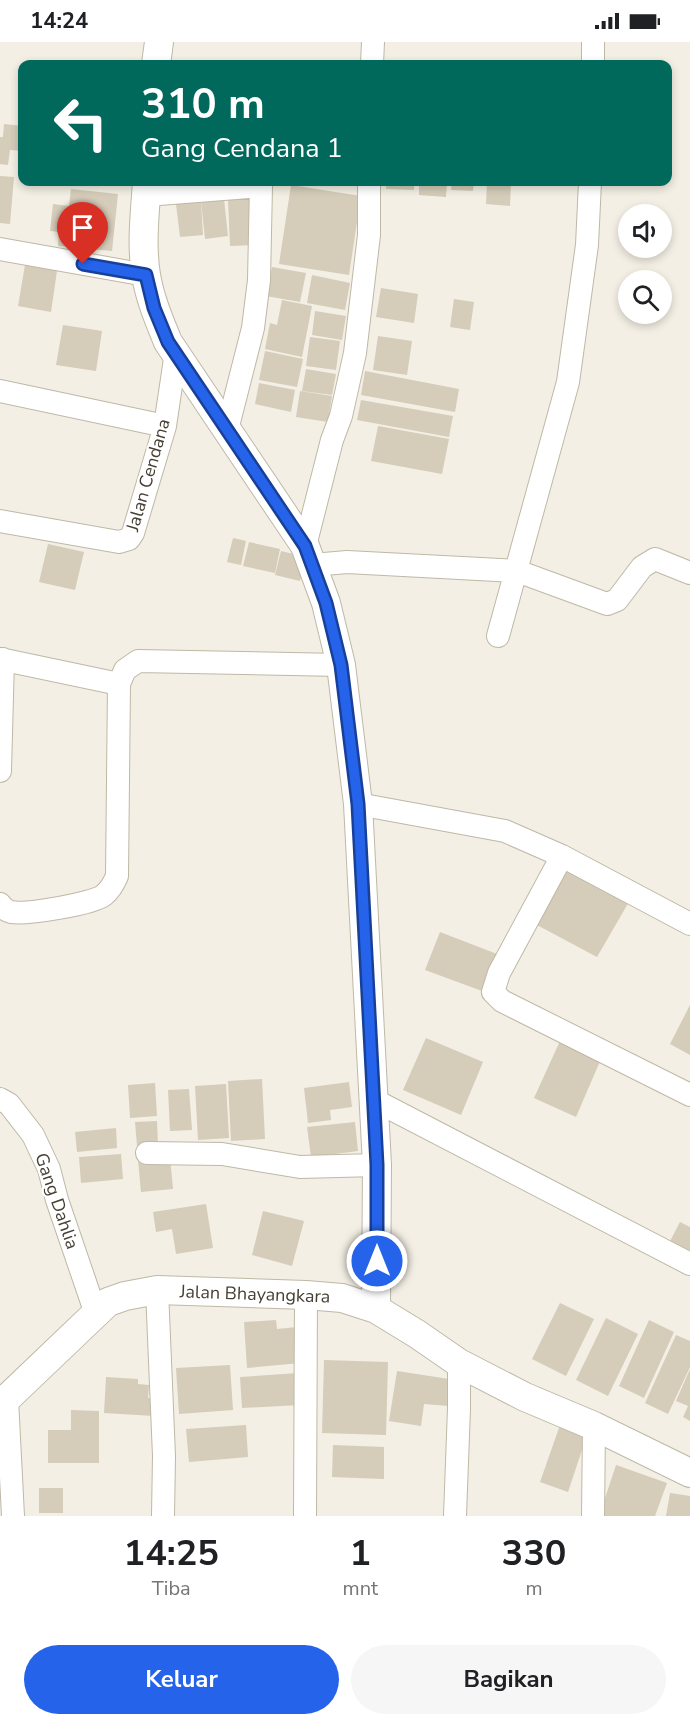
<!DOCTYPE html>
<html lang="id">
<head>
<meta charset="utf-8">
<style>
	body { margin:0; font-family:"Nunito Sans",sans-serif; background:#f6f6f6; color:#202124; height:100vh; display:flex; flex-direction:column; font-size:22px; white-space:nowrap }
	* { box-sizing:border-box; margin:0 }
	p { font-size:20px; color:#757577 }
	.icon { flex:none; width:33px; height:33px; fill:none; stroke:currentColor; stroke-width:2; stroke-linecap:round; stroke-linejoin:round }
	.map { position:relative; height:1474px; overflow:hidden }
	.sheet { display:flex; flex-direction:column; background:#fff; flex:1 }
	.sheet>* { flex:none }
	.guide { position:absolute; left:18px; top:18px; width:654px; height:126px; border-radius:12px; box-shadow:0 3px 9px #0003; background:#00695c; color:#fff; overflow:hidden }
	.buttons { position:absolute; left:618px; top:162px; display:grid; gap:12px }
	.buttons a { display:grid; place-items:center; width:54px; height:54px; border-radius:50%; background:#fff; box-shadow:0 3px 9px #0003; font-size:30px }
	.pin { position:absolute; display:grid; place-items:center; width:51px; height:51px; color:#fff; margin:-62px -26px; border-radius:50% 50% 50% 0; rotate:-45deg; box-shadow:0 0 6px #0007 }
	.pin .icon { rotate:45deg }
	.me { position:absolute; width:66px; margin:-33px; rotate:0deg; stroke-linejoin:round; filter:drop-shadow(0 0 4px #0008) }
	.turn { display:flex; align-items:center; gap:21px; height:126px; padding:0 24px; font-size:27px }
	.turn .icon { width:78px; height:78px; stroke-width:2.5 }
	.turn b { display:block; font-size:42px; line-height:51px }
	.eta { display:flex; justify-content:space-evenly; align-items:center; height:102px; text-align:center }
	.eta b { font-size:36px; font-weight:700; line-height:42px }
	.cta { display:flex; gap:12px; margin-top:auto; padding:12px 24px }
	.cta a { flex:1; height:69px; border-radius:36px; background:#2563eb; color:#fff; font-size:24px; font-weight:700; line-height:69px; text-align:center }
	.cta a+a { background:#f6f6f6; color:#202124 }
	.status { display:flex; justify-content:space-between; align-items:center; height:42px; padding:0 30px; background:#fff; direction:ltr }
	.status svg { height:16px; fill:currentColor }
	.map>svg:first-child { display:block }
	.building { fill:#d5ccb9 }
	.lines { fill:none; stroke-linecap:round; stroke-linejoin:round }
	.minor-casing { stroke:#bfb8a6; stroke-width:24 }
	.tertiary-casing { stroke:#bfb8a6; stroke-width:30 }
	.minor { stroke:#fff; stroke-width:22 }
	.tertiary { stroke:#fff; stroke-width:28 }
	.route-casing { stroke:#184099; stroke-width:15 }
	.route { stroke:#2563eb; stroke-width:10 }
	.labels { text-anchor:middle; stroke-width:4.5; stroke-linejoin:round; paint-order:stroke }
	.street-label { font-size:18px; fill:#464034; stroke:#fff }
</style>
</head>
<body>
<div class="status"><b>14:24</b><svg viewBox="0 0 49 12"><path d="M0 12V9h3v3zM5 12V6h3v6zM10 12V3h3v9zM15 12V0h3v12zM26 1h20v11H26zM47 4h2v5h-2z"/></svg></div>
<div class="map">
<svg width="690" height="1474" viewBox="0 0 690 1474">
	<rect width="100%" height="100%" fill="#f3efe4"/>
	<path class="building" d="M4,82L22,84V109L10,108L8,123L0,122V95H3Z
		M0,134L14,135L10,182L0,181Z
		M386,140H414V148L386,147Z
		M419,140H447L446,155L419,153Z
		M452,140H474L473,149L451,148Z
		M487,140H511L510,164L486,162Z
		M291,143L361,154L349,233L279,222Z
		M71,147L118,152L112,209L58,204L59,190L50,189L53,162L69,164Z
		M254,156L257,203L230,204L228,158Z
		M224,157L228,194L205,197L201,159Z
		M201,160L203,193L180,195L176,162Z
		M26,217L58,222L51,270L18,264Z
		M272,225L306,231L300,260L266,254Z
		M312,233L350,241L345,268L307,261Z
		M381,246L418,252L414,281L376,275Z
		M454,257L474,260L470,288L450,285Z
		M282,258L312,264L302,315L265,307L270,281L277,283Z
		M315,269L346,274L342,298L312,293Z
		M63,283L102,289L96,329L56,323Z
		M378,294L412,299L407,333L373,328Z
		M310,295L340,299L336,328L306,324Z
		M265,309L303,317L297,345L259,338Z
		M306,327L336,332L332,353L302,349Z
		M365,329L459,347L455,370L361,353Z
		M259,341L295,348L291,370L255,362Z
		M300,349L332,354L328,380L296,375Z
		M361,358L453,374L449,395L357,378Z
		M378,384L449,397L442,432L371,419Z
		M233,496L246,499L241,523L227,520Z
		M249,500L280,507L275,531L243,524Z
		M48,502L84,510L75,548L39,540Z
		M281,509L306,515L300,539L275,533Z
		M569,825L630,858L597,915L537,883Z
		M440,890L497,912L482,949L425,928Z
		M690,963V1013L670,1002Z
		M426,996L483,1020L461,1073L403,1048Z
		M560,999L601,1017L576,1075L534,1056Z
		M262,1037L265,1097L231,1099L228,1039Z
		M349,1040L352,1065L330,1068L331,1078L308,1081L304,1046Z
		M155,1041L157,1074L130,1076L128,1043Z
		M226,1042L229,1096L198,1098L195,1044Z
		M189,1047L192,1088L170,1089L168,1048Z
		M157,1079L158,1103L137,1104L135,1080Z
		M355,1080L358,1109L311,1115L307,1085Z
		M116,1086L117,1106L77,1110L75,1090Z
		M121,1112L123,1137L81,1141L79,1115Z
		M170,1115L173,1147L141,1150L138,1118Z
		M206,1162L213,1206L176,1212L172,1187L156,1190L153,1170Z
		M263,1169L304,1179L292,1224L252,1213Z
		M680,1180L690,1185V1216L667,1205Z
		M560,1261L594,1277L566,1334L532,1317Z
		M606,1276L638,1292L608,1354L576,1338Z
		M276,1278L277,1287L297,1285L301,1321L247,1326L244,1280Z
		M649,1278L674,1290L644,1356L619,1344Z
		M676,1293L690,1299V1325L668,1372L645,1361Z
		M324,1318L388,1320L386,1393L322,1391Z
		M230,1323L233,1368L179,1372L176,1326Z
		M690,1327V1379L683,1375L688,1364L676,1359Z
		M397,1329L449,1337V1364L424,1362L421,1384L389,1379Z
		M298,1331L300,1363L242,1366L240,1335Z
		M106,1335L138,1337V1342L149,1343L148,1356L155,1357L154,1374L104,1371Z
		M71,1368L99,1369V1421H48V1388H71Z
		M246,1383L248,1415L189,1420L186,1387Z
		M560,1383L587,1393L568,1450L540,1440Z
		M333,1403L384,1405V1437L332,1435Z
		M616,1423L667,1441L655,1474H599Z
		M39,1446H63V1471H39Z
		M670,1451L690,1454V1474H666Z"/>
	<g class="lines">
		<g class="minor-casing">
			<path id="minor" d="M593,0V22
				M372,22L373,0
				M146,153L261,144L259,238L253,286L227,388
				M0,207L146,233
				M0,349L165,384
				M0,479L119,500L129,497L133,491L165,384L176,310
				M305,504L332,398L341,374L355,311L369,193V140
				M313,523L347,520L517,529L607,562L617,558L642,525L655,517L690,531
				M498,594L568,340L587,203L590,140
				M0,617L119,642
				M0,729L3,617
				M358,762L505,789L562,814L690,882
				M562,814L499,931L493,950L502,959L690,1053
				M0,862C3,866 6,869 11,870C25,873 93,862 104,853C110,848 114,841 117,834L119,642L125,628L138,619L341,623
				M0,1057L9,1062L33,1093L49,1127L57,1158L96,1272
				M374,1058L690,1222
				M147,1111L222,1112L300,1125L377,1123
				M157,1248L164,1414L163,1474
				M7,1357L13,1474
				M305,1474L306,1253
				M455,1474L459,1366V1321
				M593,1474L594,1384"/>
		</g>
		<g class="tertiary-casing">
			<path id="tertiary" d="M156,22L159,0
				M147,140C145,170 141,202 146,233C150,257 159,278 168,300L305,504L326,561L341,623L358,762L377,1123L376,1267
				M0,1363L108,1260L125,1254L157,1248L306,1253L342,1256L376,1267L417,1292L459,1321L525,1355L594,1384L690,1431"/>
		</g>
		<use href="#minor" class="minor"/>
		<use href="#tertiary" class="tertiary"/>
	</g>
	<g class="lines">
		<g class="route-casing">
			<path id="route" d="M83,222L146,233L154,266L168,300L305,504L326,561L341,623L358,762L377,1123V1219"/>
		</g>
		<use href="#route" class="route"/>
	</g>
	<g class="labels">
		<g class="street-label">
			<text transform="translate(148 433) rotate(-74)" y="6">Jalan Cendana</text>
			<text transform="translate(57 1159) rotate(71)" y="6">Gang Dahlia</text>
			<text transform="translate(255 1252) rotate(2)" y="6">Jalan Bhayangkara</text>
		</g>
	</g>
</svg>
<div class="buttons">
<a><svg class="icon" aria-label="sound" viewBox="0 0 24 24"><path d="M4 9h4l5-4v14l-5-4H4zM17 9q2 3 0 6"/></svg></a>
<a><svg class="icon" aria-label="search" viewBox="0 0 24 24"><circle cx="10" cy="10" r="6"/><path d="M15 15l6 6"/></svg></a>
</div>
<div class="pin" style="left:83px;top:222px;background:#d93025"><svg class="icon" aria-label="arrive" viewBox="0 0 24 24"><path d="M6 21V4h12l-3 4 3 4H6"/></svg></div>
<svg class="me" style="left:377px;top:1219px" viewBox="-20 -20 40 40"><circle r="17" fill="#2563eb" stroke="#fff" stroke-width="3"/><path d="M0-11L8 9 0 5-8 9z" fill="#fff"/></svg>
<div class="guide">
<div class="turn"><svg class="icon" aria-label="left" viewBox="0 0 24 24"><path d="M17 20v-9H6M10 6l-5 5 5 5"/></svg><div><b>310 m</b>Gang Cendana 1</div></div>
</div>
</div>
<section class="sheet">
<div class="eta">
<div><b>14:25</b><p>Tiba</p></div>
<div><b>1</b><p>mnt</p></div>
<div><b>330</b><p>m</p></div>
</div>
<div class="cta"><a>Keluar</a><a>Bagikan</a></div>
</section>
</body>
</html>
